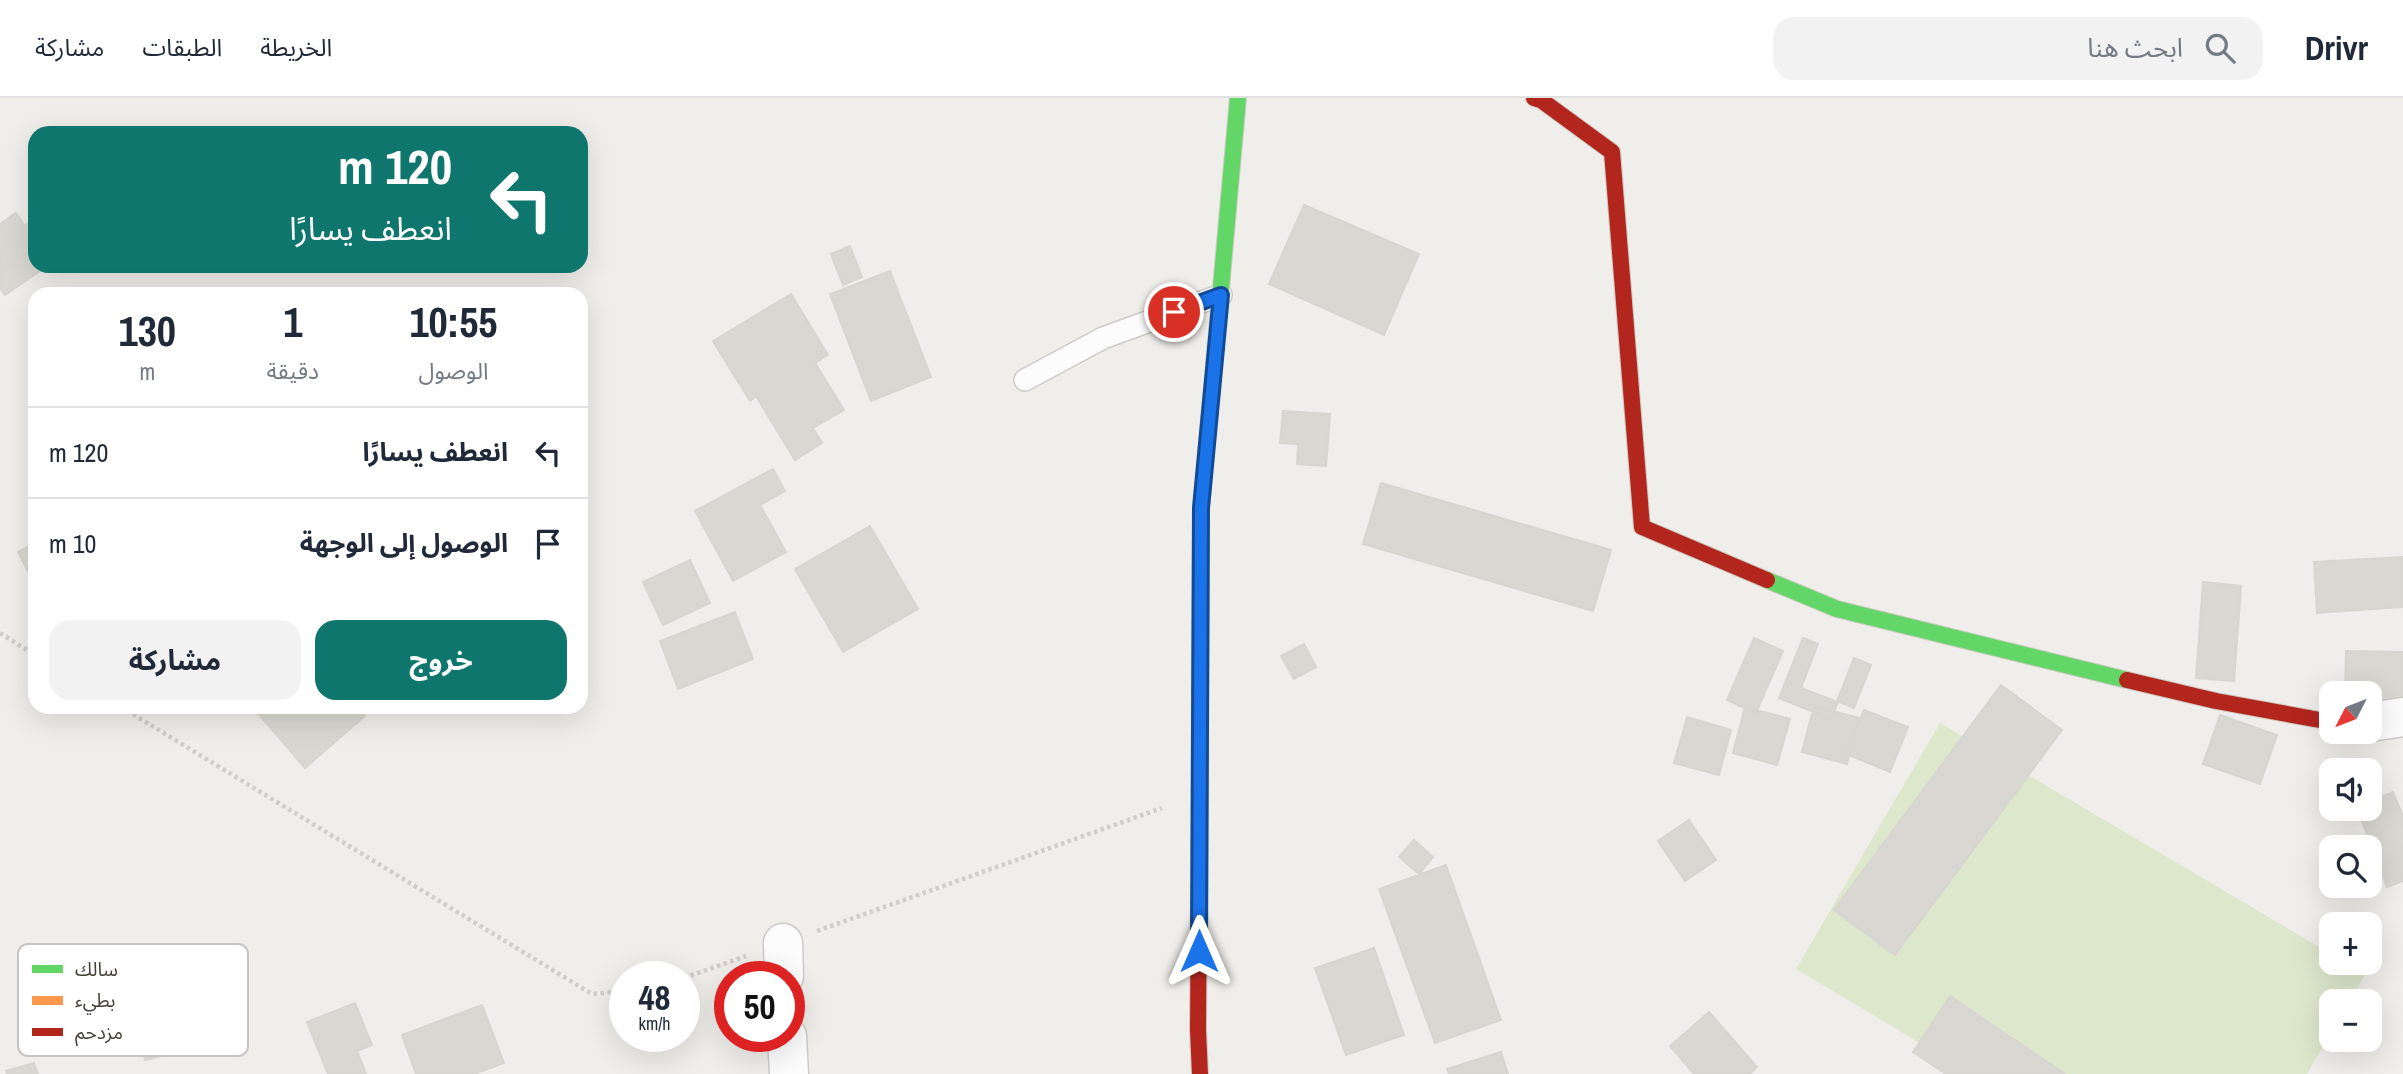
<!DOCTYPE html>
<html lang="ar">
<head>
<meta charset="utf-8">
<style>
	body { margin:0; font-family:"Archivo Narrow","Noto Sans Arabic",sans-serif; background:#f2f2f3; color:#1f2937; direction:rtl; height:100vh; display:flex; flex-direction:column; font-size:26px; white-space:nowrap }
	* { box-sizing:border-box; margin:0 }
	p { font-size:23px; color:#747a83 }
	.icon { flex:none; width:38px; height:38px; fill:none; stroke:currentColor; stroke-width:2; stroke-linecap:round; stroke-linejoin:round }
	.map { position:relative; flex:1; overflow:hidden; direction:ltr }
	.drawer { position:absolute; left:28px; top:189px; width:560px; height:427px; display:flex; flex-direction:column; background:#fff; border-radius:21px; box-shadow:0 7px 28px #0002; direction:rtl }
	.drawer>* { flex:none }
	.banner { position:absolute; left:28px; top:28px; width:560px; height:147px; border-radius:21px; box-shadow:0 7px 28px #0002; direction:rtl; background:#0f766e; color:#fff; overflow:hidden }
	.needle { width:46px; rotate:228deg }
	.tools { position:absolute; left:2319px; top:583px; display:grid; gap:14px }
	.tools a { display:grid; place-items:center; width:63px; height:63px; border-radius:14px; background:#fff; box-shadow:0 7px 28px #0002; font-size:35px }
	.speed { position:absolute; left:609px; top:863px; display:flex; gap:14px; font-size:35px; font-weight:700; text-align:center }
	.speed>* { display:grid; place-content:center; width:91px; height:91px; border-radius:50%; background:#fff; box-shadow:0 7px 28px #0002; line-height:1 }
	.speed small { font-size:18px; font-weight:400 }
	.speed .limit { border:10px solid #d22; background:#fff; color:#111 }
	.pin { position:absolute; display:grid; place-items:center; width:60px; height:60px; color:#fff; margin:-30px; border:4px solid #fff; border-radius:50%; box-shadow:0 2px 7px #0007 }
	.me { position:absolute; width:77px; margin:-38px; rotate:0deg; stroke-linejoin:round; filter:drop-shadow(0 0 5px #0008) }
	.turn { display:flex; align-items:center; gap:24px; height:147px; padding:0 21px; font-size:32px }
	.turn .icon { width:91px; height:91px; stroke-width:2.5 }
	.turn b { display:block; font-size:49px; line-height:60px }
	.eta { display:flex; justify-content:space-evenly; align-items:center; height:119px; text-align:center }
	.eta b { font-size:42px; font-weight:700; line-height:49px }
	.button { display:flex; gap:14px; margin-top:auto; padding:14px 21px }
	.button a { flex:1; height:80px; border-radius:21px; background:#0f766e; color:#fff; font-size:28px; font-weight:700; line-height:80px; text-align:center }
	.button a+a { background:#f2f2f3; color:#1f2937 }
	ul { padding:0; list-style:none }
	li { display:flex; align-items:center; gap:21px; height:91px; padding:0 21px; border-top:2px solid #e0e1e3 }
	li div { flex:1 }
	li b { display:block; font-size:26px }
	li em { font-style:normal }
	header { display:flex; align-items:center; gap:42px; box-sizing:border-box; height:98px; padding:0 35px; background:#fff; border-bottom:2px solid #e0e1e3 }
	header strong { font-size:33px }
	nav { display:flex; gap:38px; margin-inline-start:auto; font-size:24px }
	.search { width:490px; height:63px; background:#f2f2f3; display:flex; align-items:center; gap:18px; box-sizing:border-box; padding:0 24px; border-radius:21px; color:#747a83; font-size:26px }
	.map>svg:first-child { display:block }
	.green { fill:#dde7cc }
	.building { fill:#d9d7d2; stroke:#d7d5d0; stroke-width:2 }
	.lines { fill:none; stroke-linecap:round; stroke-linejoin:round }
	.lane-casing { stroke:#cdcbc8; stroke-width:24 }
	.street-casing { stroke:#cdcbc8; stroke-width:41 }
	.fast-casing { stroke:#cecac1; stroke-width:18 }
	.slow-casing { stroke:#cecac1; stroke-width:18 }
	.jam-casing { stroke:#cecac1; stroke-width:18 }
	.path { stroke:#d0cecb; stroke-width:4.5; stroke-dasharray:3.5 3.5; stroke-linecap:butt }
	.lane { stroke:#fdfcfc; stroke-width:21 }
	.street { stroke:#fdfcfc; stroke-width:38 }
	.fast { stroke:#63d668; stroke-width:16 }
	.slow { stroke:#ff974d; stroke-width:16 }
	.jam { stroke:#b3261e; stroke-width:16 }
	.route-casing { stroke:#114b97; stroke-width:18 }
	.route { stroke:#1a73e8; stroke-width:12 }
	.key { fill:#fff; stroke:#c7c5c3; stroke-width:2 }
	.key-label { font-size:19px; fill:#443f37 }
</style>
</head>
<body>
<header>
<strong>Drivr</strong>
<div class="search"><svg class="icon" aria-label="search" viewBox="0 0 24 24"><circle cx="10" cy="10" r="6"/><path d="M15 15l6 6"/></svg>ابحث هنا</div>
<nav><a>الخريطة</a><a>الطبقات</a><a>مشاركة</a></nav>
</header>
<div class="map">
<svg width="2403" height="976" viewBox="0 0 2403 976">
	<rect width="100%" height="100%" fill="#efeeea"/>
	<path class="green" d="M1940,625L2331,856V864L2345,865L2365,877L2350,903H2331V935L2307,976H1972L1796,871Z"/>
	<path class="building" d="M1304,107L1419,156L1384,237L1269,186Z
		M16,115L25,128L35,120V168H47L5,197L0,190V126Z
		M850,148L862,179L843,187L831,156Z
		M890,173L931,279L871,303L830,196Z
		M791,196L828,257L815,265L844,312L813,330L822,345L795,362L756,298L750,303L713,243Z
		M1283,313L1330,316L1326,368L1297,366L1298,346L1280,345Z
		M773,371L785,393L760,407L786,454L733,483L695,413Z
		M1381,385L1611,452L1593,513L1363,446Z
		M870,428L918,511L843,554L795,471Z
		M35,445V487L18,454Z
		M2403,459V509L2317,515L2314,464Z
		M690,462L710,505L663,527L643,484Z
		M2203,484L2241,488L2234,583L2196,580Z
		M735,514L753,561L678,591L660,543Z
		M1754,540L1783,553L1756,615L1727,602Z
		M1803,540L1818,546L1801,590L1838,604L1831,621L1779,600Z
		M1304,546L1316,569L1294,581L1281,558Z
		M2346,553L2403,554V622L2370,621V595H2345Z
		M1854,560L1871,567L1854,610L1837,603Z
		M2001,587L2062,632L1895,857L1834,812Z
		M1814,608L1859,620L1847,666L1802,654Z
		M262,609H357L365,618L305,670L257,614Z
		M1745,609L1790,621L1777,667L1733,655Z
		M1864,612L1908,629L1890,674L1846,656Z
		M2220,617L2277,637L2260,686L2203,666Z
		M1687,619L1731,632L1719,677L1674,665Z
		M2393,694L2403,718V783L2387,789L2357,710H2370V703Z
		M1689,722L1716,762L1685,783L1658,743Z
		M1414,742L1433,759L1419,776L1399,759Z
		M1446,767L1501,922L1435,945L1379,791Z
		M1374,850L1404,937L1346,957L1315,870Z
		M1950,898L2065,976H1946L1913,954Z
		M355,905L372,947L357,953L366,976H328L307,924Z
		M482,907L504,965L474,976H416L402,937Z
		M1709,914L1757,969L1750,976H1694L1670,948Z
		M180,925L186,952L145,962L139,935Z
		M1501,954L1508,976H1449L1447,971Z
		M34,965L38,976H7L6,973Z"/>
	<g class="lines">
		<g class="lane-casing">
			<path id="lane" d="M1025,282L1103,240L1221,197"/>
		</g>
		<g class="street-casing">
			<path id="street" d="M2370,624L2403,619
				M783,845L784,878
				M787,938L789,976"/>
		</g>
		<g class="fast-casing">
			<path id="fast" d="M1214,268L1238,0
				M1767,482L1837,511L2127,582"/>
		</g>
		<g class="slow-casing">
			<path id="slow" d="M1200,632L1201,410L1214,268"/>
		</g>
		<g class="jam-casing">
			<path id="jam" d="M1534,0L1541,2L1612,54L1642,429L1767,482
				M2127,582L2216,603L2331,624
				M1200,632L1198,932L1200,976"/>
		</g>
		<path class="path" d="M0,535L35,557
			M121,609L592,896L625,893
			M817,833L1162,710
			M684,880L746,858"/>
		<use href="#lane" class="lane"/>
		<use href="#street" class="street"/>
		<use href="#fast" class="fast"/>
		<use href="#slow" class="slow"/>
		<use href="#jam" class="jam"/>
	</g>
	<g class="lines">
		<g class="route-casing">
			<path id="route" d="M1174,214L1221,197L1201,410L1199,853"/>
		</g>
		<use href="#route" class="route"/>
	</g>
	<rect x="18" y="846" width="230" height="112" rx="10" class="key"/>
	<rect x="32" y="867" width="31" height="8" fill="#63d668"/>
	<rect x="32" y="898" width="31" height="9" fill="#ff974d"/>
	<rect x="32" y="930" width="31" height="8" fill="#b3261e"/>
	<g class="key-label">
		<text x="75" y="878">سالك</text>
		<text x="75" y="909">بطيء</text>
		<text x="75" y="941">مزدحم</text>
	</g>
</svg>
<div class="tools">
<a><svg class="needle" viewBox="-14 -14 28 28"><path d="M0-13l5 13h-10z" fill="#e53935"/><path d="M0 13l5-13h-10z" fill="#747a83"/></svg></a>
<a><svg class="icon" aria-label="sound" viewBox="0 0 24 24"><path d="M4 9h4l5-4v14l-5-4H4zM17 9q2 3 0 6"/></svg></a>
<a><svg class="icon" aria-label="search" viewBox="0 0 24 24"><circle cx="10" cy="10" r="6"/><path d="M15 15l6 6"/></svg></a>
<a>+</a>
<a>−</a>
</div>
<div class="speed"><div>48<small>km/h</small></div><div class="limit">50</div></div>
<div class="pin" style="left:1174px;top:214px;background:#d93025"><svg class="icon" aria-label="arrive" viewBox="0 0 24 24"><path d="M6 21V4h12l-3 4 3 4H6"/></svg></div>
<svg class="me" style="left:1199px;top:853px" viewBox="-20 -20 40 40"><path d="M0-17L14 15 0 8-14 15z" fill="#1a73e8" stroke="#fff" stroke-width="4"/></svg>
<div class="banner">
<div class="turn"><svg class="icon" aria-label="left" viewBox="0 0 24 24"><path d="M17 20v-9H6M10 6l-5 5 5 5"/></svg><div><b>120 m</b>انعطف يسارًا</div></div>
</div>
<section class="drawer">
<div class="eta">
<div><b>10:55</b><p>الوصول</p></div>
<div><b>1</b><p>دقيقة</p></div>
<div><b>130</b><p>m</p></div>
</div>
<ul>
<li><svg class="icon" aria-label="left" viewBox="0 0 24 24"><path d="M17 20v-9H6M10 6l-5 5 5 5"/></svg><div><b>انعطف يسارًا</b></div><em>120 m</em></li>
<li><svg class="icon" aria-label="arrive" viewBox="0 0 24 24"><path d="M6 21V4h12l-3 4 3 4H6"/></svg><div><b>الوصول إلى الوجهة</b></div><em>10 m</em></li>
</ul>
<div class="button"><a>خروج</a><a>مشاركة</a></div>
</section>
</div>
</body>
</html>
